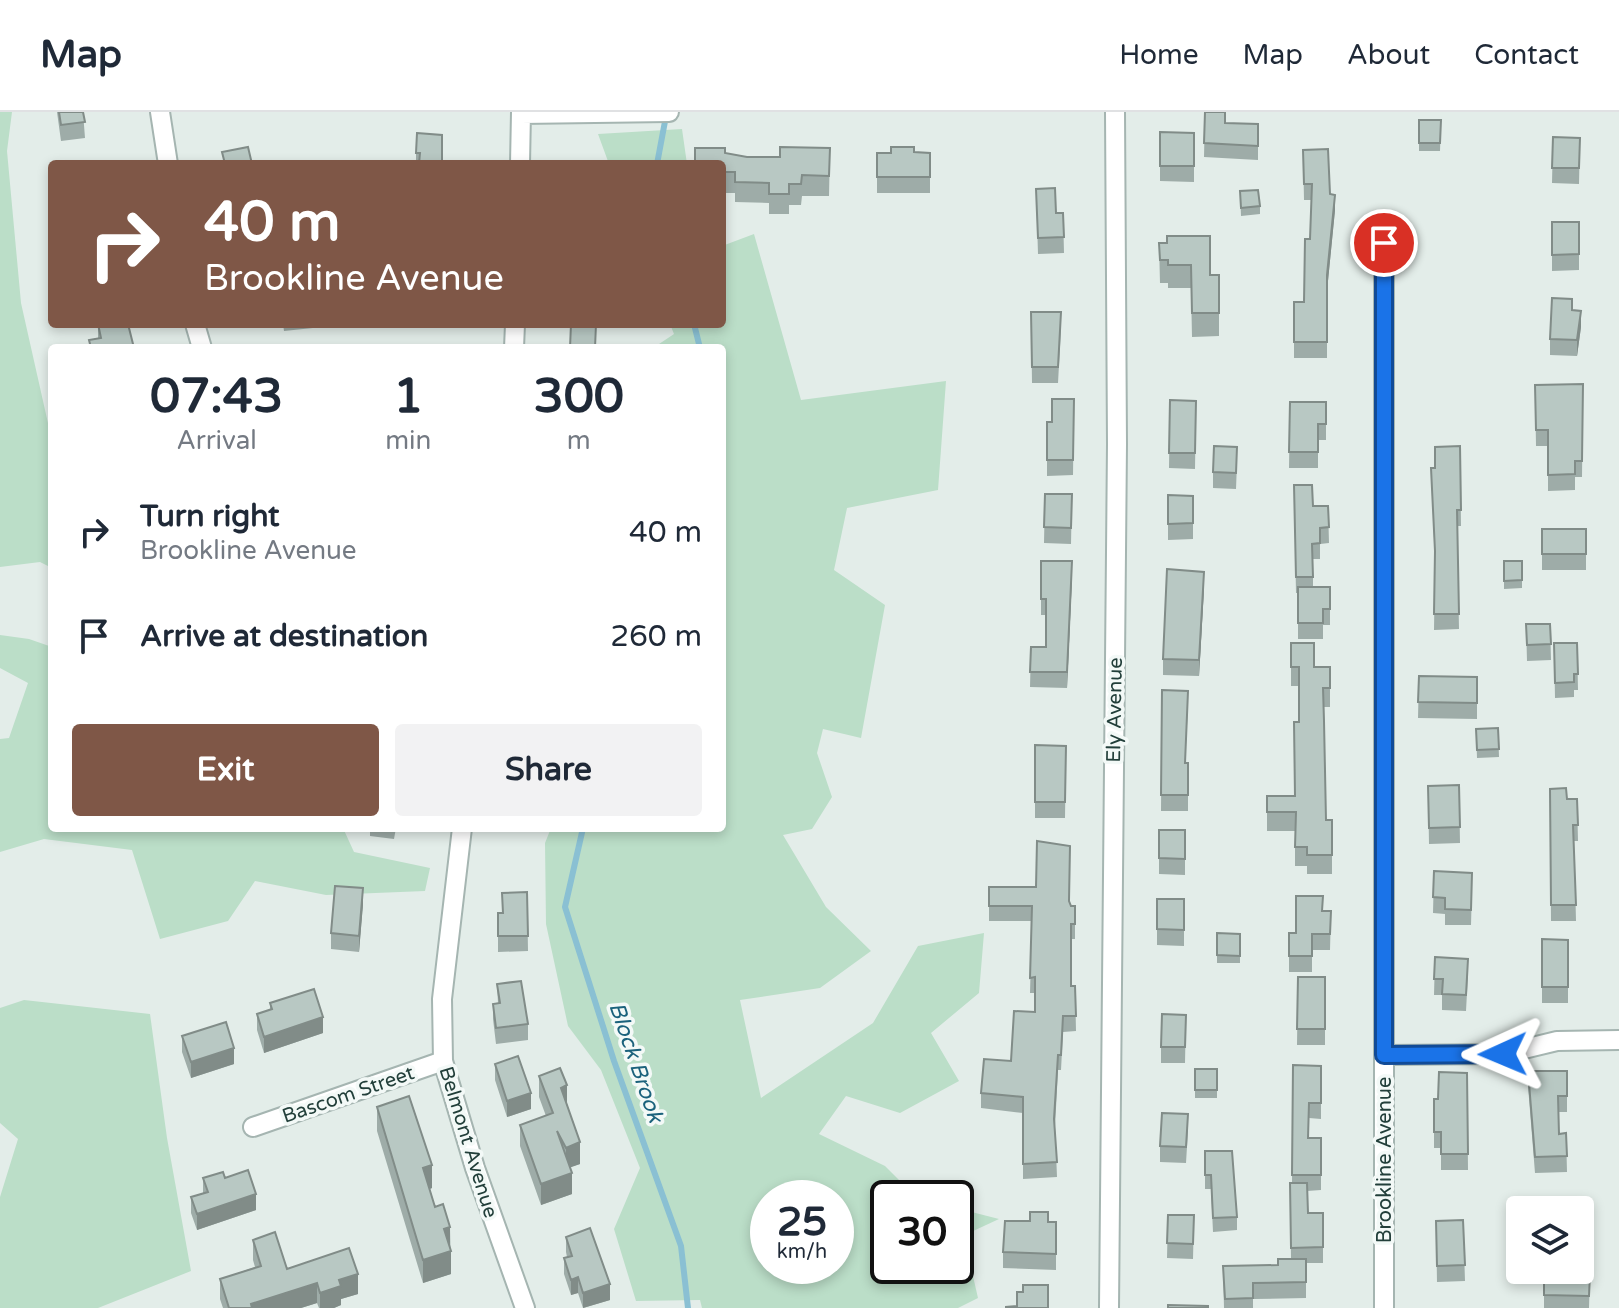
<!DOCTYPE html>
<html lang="en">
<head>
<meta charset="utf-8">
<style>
	body { margin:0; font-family:"Varela Round",sans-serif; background:#f2f2f3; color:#1f2937; height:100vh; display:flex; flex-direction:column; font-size:30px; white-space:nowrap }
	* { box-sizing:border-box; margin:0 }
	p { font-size:26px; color:#747a83 }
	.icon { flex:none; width:44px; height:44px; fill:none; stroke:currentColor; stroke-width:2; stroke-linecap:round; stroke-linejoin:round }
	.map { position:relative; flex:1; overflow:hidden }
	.details { position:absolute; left:48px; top:232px; width:678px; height:488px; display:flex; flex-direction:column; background:#fff; border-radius:8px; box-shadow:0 4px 12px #0003 }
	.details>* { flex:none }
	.guide { position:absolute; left:48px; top:48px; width:678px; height:168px; border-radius:8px; box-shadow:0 4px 12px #0003; background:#7f5747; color:#fff; overflow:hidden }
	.controls { position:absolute; left:1506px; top:1084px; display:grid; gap:16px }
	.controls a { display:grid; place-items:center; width:88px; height:88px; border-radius:8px; background:#fff; box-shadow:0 4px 12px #0003; font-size:40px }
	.speed { position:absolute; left:750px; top:1068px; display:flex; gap:16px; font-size:40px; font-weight:700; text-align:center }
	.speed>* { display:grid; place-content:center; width:104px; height:104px; border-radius:50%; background:#fff; box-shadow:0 4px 12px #0003; line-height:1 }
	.speed small { font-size:20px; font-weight:400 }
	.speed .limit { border:4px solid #111; border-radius:12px; background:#fff; color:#111 }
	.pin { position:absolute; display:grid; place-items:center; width:68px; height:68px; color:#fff; margin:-34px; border:4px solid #fff; border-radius:50%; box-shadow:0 2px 8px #0007 }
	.me { position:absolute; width:88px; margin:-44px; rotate:269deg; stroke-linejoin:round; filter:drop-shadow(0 0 6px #0008) }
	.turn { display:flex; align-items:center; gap:28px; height:168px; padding:0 24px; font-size:36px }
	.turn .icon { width:104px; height:104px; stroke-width:2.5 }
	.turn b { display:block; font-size:56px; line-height:68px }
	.eta { display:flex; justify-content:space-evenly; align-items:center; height:136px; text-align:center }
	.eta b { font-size:48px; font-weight:700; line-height:56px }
	.button { display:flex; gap:16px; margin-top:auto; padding:16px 24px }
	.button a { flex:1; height:92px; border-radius:8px; background:#7f5747; color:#fff; font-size:32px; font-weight:700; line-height:92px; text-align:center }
	.button a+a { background:#f2f2f3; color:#1f2937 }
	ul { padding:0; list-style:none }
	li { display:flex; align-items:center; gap:24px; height:104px; padding:0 24px }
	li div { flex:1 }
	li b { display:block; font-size:30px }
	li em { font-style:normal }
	header { display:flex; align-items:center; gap:48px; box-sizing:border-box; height:112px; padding:0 40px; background:#fff; border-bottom:2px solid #e0e1e3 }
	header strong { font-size:38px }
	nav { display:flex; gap:44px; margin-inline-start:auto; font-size:28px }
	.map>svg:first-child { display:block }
	.green { fill:#bbdec8; fill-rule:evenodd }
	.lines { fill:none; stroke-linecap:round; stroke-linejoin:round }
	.stream { stroke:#8ac0d3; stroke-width:6 }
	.minor-casing { stroke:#a5b5b1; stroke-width:22 }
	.minor { stroke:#fff; stroke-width:18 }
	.wall { fill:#9eaca8 }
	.shaded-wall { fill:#818c88 }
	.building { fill:#b8c8c3; stroke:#818c88; stroke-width:2 }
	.route-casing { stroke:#114b97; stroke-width:20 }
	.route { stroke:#1a73e8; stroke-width:14 }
	.labels { text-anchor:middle; stroke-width:7; stroke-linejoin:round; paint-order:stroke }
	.street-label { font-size:20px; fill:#223f3a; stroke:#f3f9f7 }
	.water-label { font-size:22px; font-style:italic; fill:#1b627c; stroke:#f3f9f7 }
</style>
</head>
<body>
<header>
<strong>Map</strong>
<nav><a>Home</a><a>Map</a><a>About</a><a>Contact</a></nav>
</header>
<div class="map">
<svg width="1619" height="1196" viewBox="0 0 1619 1196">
	<rect width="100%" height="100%" fill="#e3ede9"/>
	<path class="green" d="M0,0H12L7,39L21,191L52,329V456L40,450L0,455Z
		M682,17L687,52H609L598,22Z
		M754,122L801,288L946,269L938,378L847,396L834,458L885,493L861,626L823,617L817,641L832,685L812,717L783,723L826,795L871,839L820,876L740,888L761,986L873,911L918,834L984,821L979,881L931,921L959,969L900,1001L846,984L819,1022L885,1054L917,1086H888V1154H925L923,1163L970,1151L978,1186L958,1196H702L700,1188L636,1189L614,1117L640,1056L601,958L568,914L546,812L545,731L551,716H722V236L656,234L674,222L670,212H722V134ZM768,1086H836V1154H768Z
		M0,523L29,527L52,535V716H343L354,740L430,756L425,779L326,783L255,769L228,809L160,827L132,738L44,727L0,740V627L9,626L28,571L0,556Z
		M24,888L150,902L167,1026L191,1159L98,1196H0V1085L18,1027L0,1011V896Z
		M956,1096L999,1107L956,1127Z"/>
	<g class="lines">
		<path class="stream" d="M657,52L666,4
			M694,212L700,236
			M583,716L565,795L614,949L681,1134L688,1196"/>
		<g class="minor-casing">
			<path id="minor" d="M160,0L168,52
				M521,2L669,0
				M520,52L521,0
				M195,212L202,236
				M514,236L515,212
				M462,716L442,887L443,949L475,1056L525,1196
				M1384,943L1503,942L1557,929L1619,928
				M253,1015L443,949
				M1109,1196L1117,332L1115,0
				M1384,1196V131"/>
		</g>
		<use href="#minor" class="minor"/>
	</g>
	<path class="wall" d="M57,0H83L85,26L61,29Z
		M1205,0L1225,11L1258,12V48L1204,45Z
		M1419,8H1441L1440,39H1419Z
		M1160,20L1194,21V70L1160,69Z
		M442,23V52H416V41Z
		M1553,25L1580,26L1579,72L1552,71Z
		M830,36L829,84H802L801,93H789V102H769V91L735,90V81H722V52L725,41L747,45H780Z
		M1303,38L1330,82L1335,98L1327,179V246H1294V190H1304L1310,127L1312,88H1304Z
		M877,41H930V81H877Z
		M1036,77L1056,101H1063L1064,141L1038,142Z
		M1240,79L1260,94V102L1241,104Z
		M1552,110H1579V158L1552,159Z
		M1159,131L1210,163H1219V224L1192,225L1191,176H1168V171H1160Z
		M1031,200L1061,216L1058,271H1032Z
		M98,212H128L134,236H89V228L98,226Z
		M283,212H332V214L284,219Z
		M1581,215L1577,244L1550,243V227Z
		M1583,272L1582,365H1575V378L1548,379V334H1536L1535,273Z
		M1074,287L1073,363L1047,364V310H1052Z
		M1170,288L1196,289L1195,357L1169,356Z
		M1290,290H1326V328H1318V356H1289Z
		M1460,334L1461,414H1457L1459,517L1434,518L1435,450L1431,356H1435Z
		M1237,351L1236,377L1213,376V360Z
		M1294,373L1313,394H1328L1329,431L1320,432V447H1313V475H1330V513H1323V527H1298V481H1296Z
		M1045,382H1072L1071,432L1044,431Z
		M1168,383L1193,384V427L1168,428Z
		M1542,417H1586V458H1542Z
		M1041,449L1072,465L1067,576L1030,575L1031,535H1046V503H1041Z
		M1504,449H1522V476L1504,477Z
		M1204,476L1199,564L1163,563V547Z
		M1526,512H1550L1551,548L1527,549Z
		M1291,531L1314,555H1330V595H1324L1326,708H1332V762H1307V754H1295V719H1267V684H1295L1299,610V574H1291Z
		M1554,531H1577L1578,578H1574V585L1555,586Z
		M1419,564L1477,565V607L1418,606Z
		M1162,578L1188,595L1185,651H1188V699H1161Z
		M1498,616L1499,645L1477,646L1476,617Z
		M1035,633L1066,634L1065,706H1035Z
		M1459,673L1460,731L1429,732L1428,674Z
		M1550,677L1567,687H1577L1578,729H1574L1576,809H1551Z
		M370,716H396L394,727L370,724Z
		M1159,718H1185V763L1159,762Z
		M1434,759L1472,776L1471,813H1445V802L1433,801Z
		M989,775L1069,790L1071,794H1075V827H1071V874H1075L1076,919L1063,920L1061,958H1058L1055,1015L1057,1065L1023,1067V1001L981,996V981L1011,949L1035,900V881H1030L1032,809H989Z
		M527,780L528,839L498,840V801H502Z
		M1157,787H1184V834L1157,833Z
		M363,792L359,840L331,837V821Z
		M1323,799H1331L1330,838H1312V860H1289V821H1296Z
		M1217,821L1240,822V851H1217Z
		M1542,827L1568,828V891H1542Z
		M1435,845L1468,862L1466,899L1442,898V883H1434Z
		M1298,865H1325V933H1297Z
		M497,872L528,912V928L496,932L493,907V892L498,891Z
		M270,891L323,921L264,941L257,918V902L270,898Z
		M1186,903L1185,951H1161V935Z
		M182,924L234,952L191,966L182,940Z
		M495,952L531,997L507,1005L495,968Z
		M1293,953L1321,954V1007L1309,1006V1026H1321V1078L1307,1079L1308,1101H1323V1151H1306V1186L1253,1187V1196H1224L1223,1154L1278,1153L1291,1147L1290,1071H1292Z
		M1195,957H1217V986H1195Z
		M1528,959H1567V1000H1558L1559,1022L1566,1021L1567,1060L1535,1061L1528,974Z
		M1467,961L1468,1058H1441V1036H1434V987H1438Z
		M539,964L567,992L580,1052L570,1055L572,1082L541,1093L520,1034V1013L546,1004L539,985Z
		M377,995L432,1076L430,1077L435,1095L450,1115L451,1162L423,1171L377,1019Z
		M1188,1018L1186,1051L1160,1050V1034Z
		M1205,1039L1237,1105V1118L1213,1120L1211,1077H1205Z
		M203,1066L256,1098L197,1118L191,1101V1085L203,1081Z
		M1168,1103H1194L1193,1147L1167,1146Z
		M1463,1108L1465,1169L1437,1170L1436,1109Z
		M1048,1110H1056V1158L1003,1156V1140Z
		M566,1125L610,1188L583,1196L578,1181L571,1183L564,1162V1146L567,1145L566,1140Z
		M253,1128L287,1157L358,1182L341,1187V1193L334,1196H319L317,1191L301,1196H223L220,1187V1167L255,1155L253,1148Z
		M1544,1158L1590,1162L1589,1196H1544Z"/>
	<path class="shaded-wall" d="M1335,83V98L1327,179V163Z
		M1581,199V215L1577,244V228Z
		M1072,449V465L1067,576V560Z
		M1204,460V476L1199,564V548Z
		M363,776V792L359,840V824Z
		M323,905V921L264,941V925Z
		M234,936V952L191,966V950Z
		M567,973V995L561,976Z
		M531,981V997L507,1005V989Z
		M580,1030V1052L566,1057V1036Z
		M432,1053V1076L423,1079V1056Z
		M572,1061V1082L541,1093V1072Z
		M256,1082V1098L197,1118V1102Z
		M450,1115V1138L444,1117Z
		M451,1139V1162L423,1171V1148Z
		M358,1162V1182L341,1187V1193L334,1196H320V1181L339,1168Z
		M578,1165V1181L571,1183V1168Z
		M317,1171V1191L301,1196H251V1192Z
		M610,1172V1188L583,1196V1181Z"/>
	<path class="building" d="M59,0H83L85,10L61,13Z
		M1205,0H1225V11L1258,12V34L1204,31Z
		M1419,8H1441L1440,31H1419Z
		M1160,20L1194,21V54H1160Z
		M417,21L442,23V52H419L420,41H416Z
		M1553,25L1580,26L1579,56H1552Z
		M248,35L252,52H225L222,40Z
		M780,35L830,36L829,64L802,63L801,72H789V82H769V71L735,70V60H722V52H695V36H725V41L747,45H780Z
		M891,35H914V40L930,41V65H877V41H891Z
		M1328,37L1330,82L1335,83L1327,163V230H1294V190H1304L1305,127H1310L1312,72H1304L1303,38Z
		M1055,76L1056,101H1063L1064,125L1038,126L1036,77Z
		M1258,78L1260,94L1241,96L1240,79Z
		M1552,110H1579V142L1552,143Z
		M1167,124H1210V163H1219V201H1192L1191,153H1168V148H1160L1159,131H1167Z
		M1552,186L1572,187V198L1581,199L1577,228L1550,227Z
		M1031,200H1061L1058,255H1032Z
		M98,212H128L134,236H91L89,228L101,226Z
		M571,212H596L595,236H570Z
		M1583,272L1582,349H1575V362L1548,363V318H1536L1535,273Z
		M1052,287H1074L1073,348H1047V310H1052Z
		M1170,288L1196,289L1195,341H1169Z
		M1290,290H1326V312H1318V340H1289Z
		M1214,334L1237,335L1236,361L1213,360Z
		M1460,334L1461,398H1457L1459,502H1434L1435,439L1431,356H1435V335Z
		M1294,373H1312L1313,394H1328L1329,415L1320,416V431L1312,432L1313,465H1296Z
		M1045,382H1072L1071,416L1044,415Z
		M1168,383L1193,384V411L1168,412Z
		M1542,417H1586V442H1542Z
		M1041,449H1072L1067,560H1030L1031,535H1046V487H1041Z
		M1504,449H1522V468L1504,469Z
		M1167,457L1204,460L1199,548L1163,547Z
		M1298,475H1330V497H1323V511H1298Z
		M1526,512H1550L1551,532L1527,533Z
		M1291,531H1314V555H1330V576H1323L1324,609L1326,708H1332V743H1307V735H1295L1296,700H1267V684H1295L1294,610H1299V555H1291Z
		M1554,531H1577L1578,562H1574V570L1555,571Z
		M1419,564L1477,565V591L1418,590Z
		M1162,578L1188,579L1185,651H1188V683H1161Z
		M1498,616L1499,637L1477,638L1476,617Z
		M1035,633L1066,634L1065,690H1035Z
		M1459,673L1460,715L1429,716L1428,674Z
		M1566,676L1567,687H1577L1578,713H1573L1576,793H1551L1550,677Z
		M1159,718H1185V747L1159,746Z
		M1037,729L1070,734L1069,789L1071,794H1075V812H1071V874H1075L1076,904H1063L1061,943H1058L1054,1007L1057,1050L1023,1052V985L981,981L984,947L1011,949L1014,899L1035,900V865L1030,866L1032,794H989V775H1036Z
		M1434,759L1472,761L1471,798L1445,797V786L1433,785Z
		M335,774L363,776L359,824L331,821Z
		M527,780L528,824H498V801H503L502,781Z
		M1296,784H1323L1322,799H1331L1330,822H1312V844H1289V821H1296Z
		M1157,787H1184V818L1157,817Z
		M1217,821L1240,822V844L1217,843Z
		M1542,827L1568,828V875H1542Z
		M1435,845L1468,847L1466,883L1442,882L1443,867H1434Z
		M1298,865H1325V917H1297Z
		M521,869L528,912L496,916L493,892L500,891L497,872Z
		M314,877L323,905L264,925L257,902L272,897L270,891Z
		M1162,902L1186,903L1185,935H1161Z
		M226,910L234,936L191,950L182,924Z
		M518,944L531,981L507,989L495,952Z
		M1293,953L1321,954V991H1309L1308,1026H1321V1063H1292Z
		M560,956L567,973L561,976L580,1030L566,1036L557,1019L572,1061L541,1072L520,1013L553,1001L539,964Z
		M1195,957H1217V978H1195Z
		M1528,959H1567V984H1558L1559,1022L1566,1021L1567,1044L1535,1045Z
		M1439,960L1467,961L1468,1042H1441V1020H1434V987H1438Z
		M409,984L432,1053L423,1056L435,1095L443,1092L450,1115L444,1117L451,1139L423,1148L377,995Z
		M1162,1001L1188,1002L1186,1035L1160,1034Z
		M1205,1039H1232L1237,1105L1213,1106L1211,1063H1205Z
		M248,1058L256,1082L197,1102L191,1085L208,1080L203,1066L223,1060L225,1066Z
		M1290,1071H1307L1308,1101H1323V1135L1291,1136Z
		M1030,1100H1048V1110H1056V1142L1003,1140L1005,1109H1030Z
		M1168,1103H1194L1193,1132L1167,1131Z
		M1463,1108L1465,1153L1437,1154L1436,1109Z
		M590,1116L610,1172L583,1181L578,1165L571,1168L564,1146L572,1144L566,1125Z
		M275,1120L287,1157L349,1136L358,1162L339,1168L341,1174L320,1181L317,1171L251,1192L252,1196H229L220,1167L261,1154L253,1128Z
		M1278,1147H1306V1170L1253,1171V1186L1225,1187L1223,1154L1278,1153Z
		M1544,1158H1574V1162H1590L1589,1184L1544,1183Z
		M1023,1173H1048V1196H1006V1195L1017,1194V1180H1023Z
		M1168,1193L1208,1194V1196H1168Z"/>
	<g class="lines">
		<g class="route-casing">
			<path id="route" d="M1384,131V943L1503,942"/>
		</g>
		<use href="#route" class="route"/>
	</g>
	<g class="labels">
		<g class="street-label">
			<text transform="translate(1114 598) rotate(-89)" y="7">Ely Avenue</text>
			<text transform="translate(348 982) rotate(-19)" y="7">Bascom Street</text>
			<text transform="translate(469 1030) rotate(73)" y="7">Belmont Avenue</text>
			<text transform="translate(1384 1048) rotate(-90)" y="7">Brookline Avenue</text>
		</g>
		<g class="water-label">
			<text transform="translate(637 950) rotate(71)" y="8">Block Brook</text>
		</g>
	</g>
</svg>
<div class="controls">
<a><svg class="icon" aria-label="layers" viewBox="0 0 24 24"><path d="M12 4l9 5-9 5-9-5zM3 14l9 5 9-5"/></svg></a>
</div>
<div class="speed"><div>25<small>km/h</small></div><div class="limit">30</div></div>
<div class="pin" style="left:1384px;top:131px;background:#d93025"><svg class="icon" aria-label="arrive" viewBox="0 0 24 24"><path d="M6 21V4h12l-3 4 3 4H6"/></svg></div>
<svg class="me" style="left:1503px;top:942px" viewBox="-20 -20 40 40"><path d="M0-17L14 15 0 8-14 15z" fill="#1a73e8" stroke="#fff" stroke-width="4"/></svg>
<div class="guide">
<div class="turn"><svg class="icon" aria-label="right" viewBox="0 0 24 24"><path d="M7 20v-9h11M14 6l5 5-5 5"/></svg><div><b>40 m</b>Brookline Avenue</div></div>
</div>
<section class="details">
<div class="eta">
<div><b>07:43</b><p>Arrival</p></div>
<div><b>1</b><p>min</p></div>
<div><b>300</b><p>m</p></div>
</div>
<ul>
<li><svg class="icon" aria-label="right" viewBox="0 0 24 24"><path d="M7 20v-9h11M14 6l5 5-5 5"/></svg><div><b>Turn right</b><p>Brookline Avenue</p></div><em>40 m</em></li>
<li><svg class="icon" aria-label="arrive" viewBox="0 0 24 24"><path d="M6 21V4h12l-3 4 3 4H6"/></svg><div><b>Arrive at destination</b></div><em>260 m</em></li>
</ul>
<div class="button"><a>Exit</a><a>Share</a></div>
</section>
</div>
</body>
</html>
